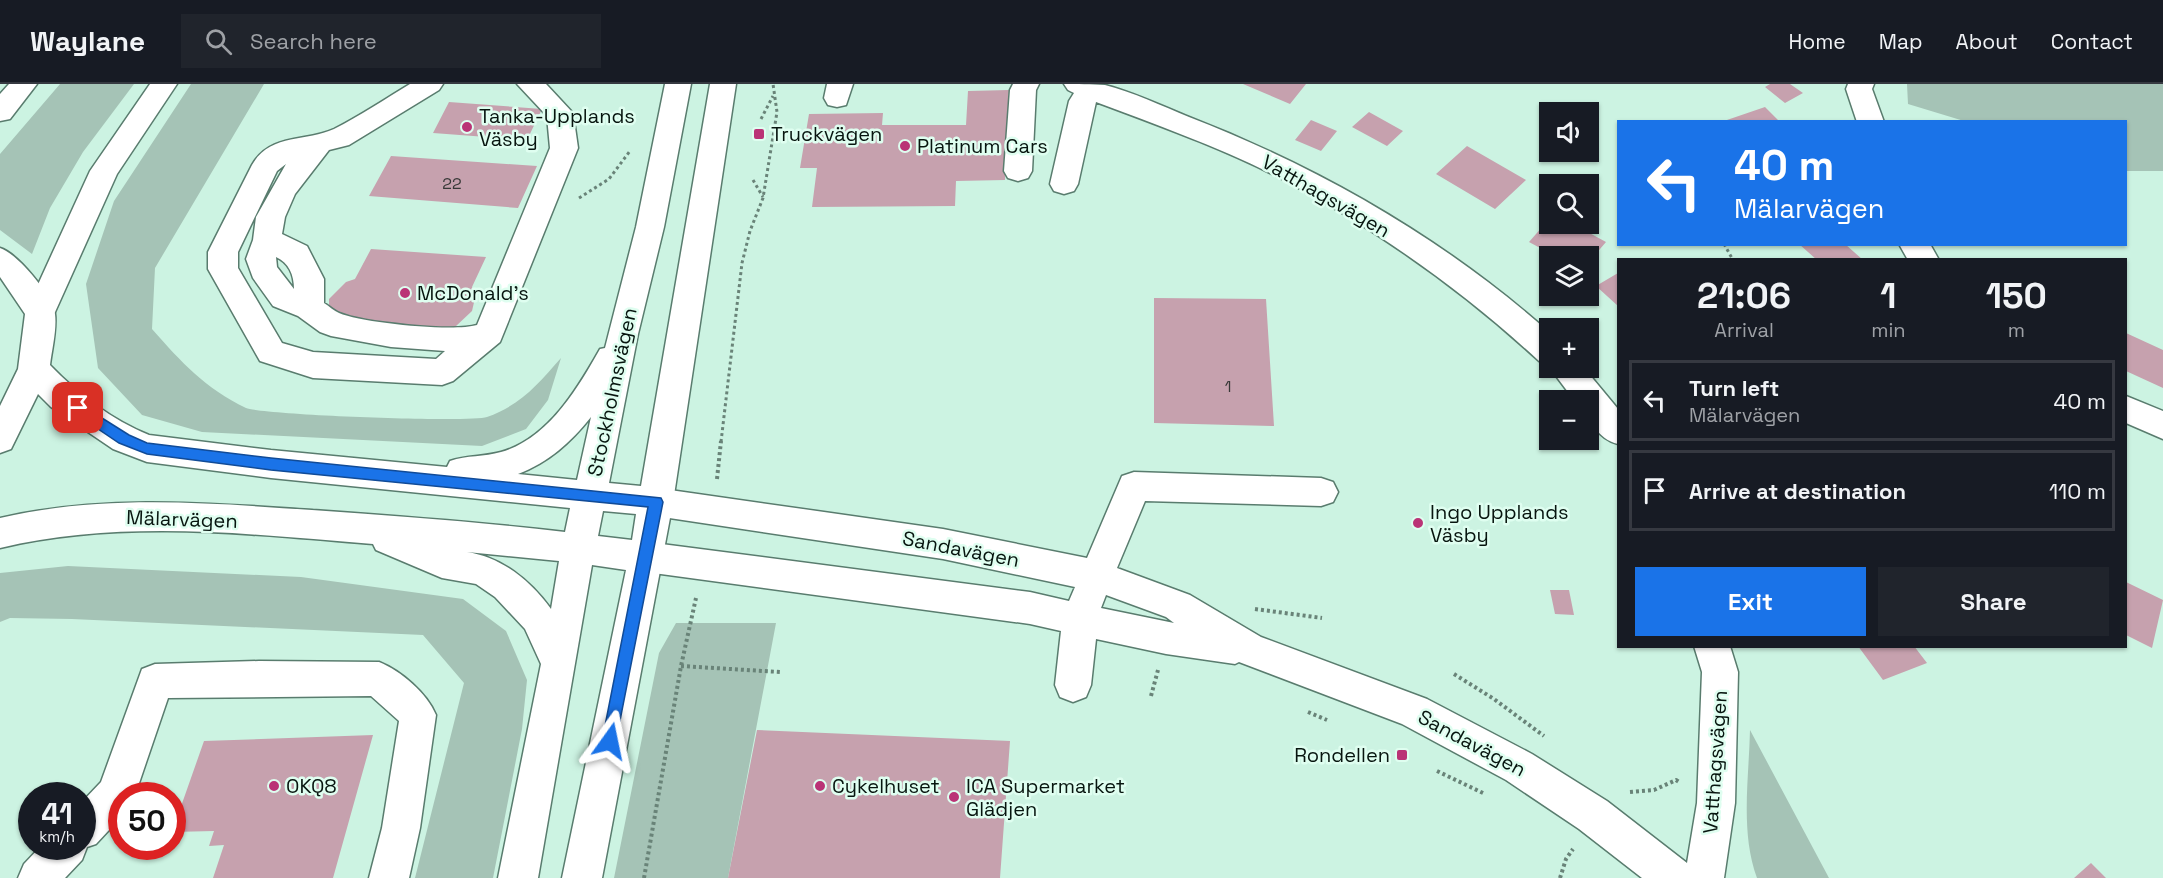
<!DOCTYPE html>
<html lang="en">
<head>
<meta charset="utf-8">
<style>
	body { margin:0; font-family:"Space Grotesk",sans-serif; background:#20242c; color:#f1f3f6; height:100vh; display:flex; flex-direction:column; font-size:22px; white-space:nowrap }
	* { box-sizing:border-box; margin:0 }
	p { font-size:20px; color:#9ea1a6 }
	.icon { flex:none; width:33px; height:33px; fill:none; stroke:currentColor; stroke-width:2; stroke-linecap:round; stroke-linejoin:round }
	.map { position:relative; flex:1; overflow:hidden }
	.sheet { position:absolute; left:1617px; top:174px; width:510px; height:390px; display:flex; flex-direction:column; background:#171b24; border-radius:0px; box-shadow:0 2px 4px #0004 }
	.sheet>* { flex:none }
	.hud { position:absolute; left:1617px; top:36px; width:510px; height:126px; border-radius:0px; box-shadow:0 2px 4px #0004; background:#1a73e8; color:#fff; overflow:hidden }
	.buttons { position:absolute; left:1539px; top:18px; display:grid; gap:12px }
	.buttons a { display:grid; place-items:center; width:60px; height:60px; border-radius:0px; background:#171b24; box-shadow:0 2px 4px #0004; font-size:30px }
	.speed { position:absolute; left:18px; top:698px; display:flex; gap:12px; font-size:30px; font-weight:700; text-align:center }
	.speed>* { display:grid; place-content:center; width:78px; height:78px; border-radius:50%; background:#171b24; box-shadow:0 2px 4px #0004; line-height:1 }
	.speed small { font-size:15px; font-weight:400 }
	.speed .limit { border:9px solid #d22; background:#fff; color:#111 }
	.pin { position:absolute; display:grid; place-items:center; width:51px; height:51px; color:#fff; margin:-26px; border-radius:12px; box-shadow:0 3px 9px #0006 }
	.me { position:absolute; width:66px; margin:-33px; rotate:12deg; stroke-linejoin:round; filter:drop-shadow(0 0 4px #0008) }
	.turn { display:flex; align-items:center; gap:21px; height:126px; padding:0 18px; font-size:27px }
	.turn .icon { width:78px; height:78px; stroke-width:2.5 }
	.turn b { display:block; font-size:42px; line-height:51px }
	.eta { display:flex; justify-content:space-evenly; align-items:center; height:102px; text-align:center }
	.eta b { font-size:36px; font-weight:800; line-height:42px }
	.action { display:flex; gap:12px; margin-top:auto; padding:12px 18px }
	.action a { flex:1; height:69px; border-radius:0px; background:#1a73e8; color:#fff; font-size:24px; font-weight:800; line-height:69px; text-align:center }
	.action a+a { background:#20242c; color:#f1f3f6 }
	ul { padding:0; list-style:none }
	li { display:flex; align-items:center; gap:18px; height:81px; margin:0 12px 9px; padding:0 6px; border:3px solid #363941; border-radius:0px }
	li div { flex:1 }
	li b { display:block; font-size:22px }
	li em { font-style:normal }
	header { display:flex; align-items:center; gap:36px; box-sizing:border-box; height:84px; padding:0 30px; background:#171b24; border-bottom:2px solid #363941 }
	header strong { font-size:28px }
	nav { display:flex; gap:33px; margin-inline-start:auto; font-size:21px }
	.search { width:420px; height:54px; background:#20242c; display:flex; align-items:center; gap:15px; box-sizing:border-box; padding:0 21px; border-radius:0px; color:#9ea1a6; font-size:22px }
	.map>svg:first-child { display:block }
	.green { fill:#a5c3b6 }
	.building { fill:#c6a1ae }
	.lines { fill:none; stroke-linecap:round; stroke-linejoin:round }
	.minor-casing { stroke:#597c6e; stroke-width:3 }
	.major-casing { stroke:#597c6e; stroke-width:3 }
	.highway-casing { stroke:#597c6e; stroke-width:3 }
	.path-far1 { stroke:#698378; stroke-width:3; stroke-dasharray:3 3; stroke-linecap:butt }
	.path { stroke:#698378; stroke-width:4; stroke-dasharray:3 3; stroke-linecap:butt }
	.minor { fill:#fff; fill-rule:evenodd }
	.major { fill:#fff; fill-rule:evenodd }
	.highway { fill:#fff; fill-rule:evenodd }
	.route { fill:#1a73e8; stroke:#114b97; stroke-width:1.5 }
	.poi-dot { fill:#ba3376; stroke:#dffef0; stroke-width:2 }
	.labels { text-anchor:middle; stroke-width:5; stroke-linejoin:round; paint-order:stroke }
	.number-label { font-size:16px; fill:#373837 }
	.poi-label { font-size:20px; fill:#07150f; stroke:#dffef0; text-anchor:start }
	.street-label { font-size:20px; fill:#07150f; stroke:#dffef0 }
</style>
</head>
<body>
<header>
<strong>Waylane</strong>
<div class="search"><svg class="icon" aria-label="search" viewBox="0 0 24 24"><circle cx="10" cy="10" r="6"/><path d="M15 15l6 6"/></svg>Search here</div>
<nav><a>Home</a><a>Map</a><a>About</a><a>Contact</a></nav>
</header>
<div class="map">
<svg width="2163" height="794" viewBox="0 0 2163 794">
	<rect width="100%" height="100%" fill="#ccf3e2"/>
	<path class="green" d="M60,0H134L83,68L50,124L32,170L0,146V70Z
		M191,0H264L155,184L152,245C182,279 205,304 246,324C262,331 470,339 487,333C521,321 538,300 561,274L548,316L526,345L482,362L202,348L142,331L98,284L86,200L114,117Z
		M1907,0H2163V87H2126V38L1964,37L1908,20Z
		M68,482L301,493L463,515L506,547L527,596L522,645L493,794H415L464,599L423,551L72,535L10,534L0,538V489Z
		M676,539H776L728,794H614L659,569Z
		M1750,646L1829,794H1757C1740,748 1749,694 1750,646Z"/>
	<path class="building" d="M1243,0H1306L1290,20Z
		M1770,0H1790L1803,9L1785,19L1765,3Z
		M1009,6L1005,96L956,97L955,122L812,123L817,84H800L809,30L883,29L882,41H966L968,7Z
		M449,18L542,25L527,56L433,49Z
		M1765,23L1780,38H1724V37Z
		M1369,28L1403,47L1387,62L1352,43Z
		M1311,36L1337,47L1321,67L1295,56Z
		M1467,62L1526,96L1495,125L1436,90Z
		M391,72L537,82L518,124L369,112Z
		M1550,134V140H1573L1606,158L1588,179V172H1555L1529,158Z
		M1799,160H1845L1863,176H1817Z
		M371,165L486,173L472,203L475,214L472,227L455,243L427,247L329,232V215L346,198L355,195Z
		M1618,189V222L1596,202Z
		M1154,214L1266,215L1274,342L1154,339Z
		M2126,249L2163,266V304L2126,287Z
		M2126,498L2163,516L2152,564L2126,551Z
		M1550,506H1569L1574,531L1555,530Z
		M1858,562H1914L1927,579L1883,596Z
		M757,646L1010,657L1000,794H728Z
		M373,651L333,794H213L224,761L209,762L214,747L172,748L204,657Z
		M2091,779L2106,794H2074Z"/>
	<g class="lines">
		<g class="minor-casing">
			<path id="minor" d="M410,0H443L439,6L349,61L329,66L295,110L285,133L282,150L307,162L324,195V219C329,222 334,227 339,229C363,239 453,248 477,241L550,64L547,32L517,0H546L573,29L578,64L500,258L453,297L442,301L313,294L260,277L208,185V168L252,81C270,49 306,58 334,45C360,32 385,15 410,0ZM286,80L256,133L253,156L246,175L253,194L273,222L298,232L320,248L331,252L391,263L445,267L436,275L313,268L282,259L238,184V168L277,87ZM276,173C289,179 294,191 294,205L277,183Z
				M827,0H853L846,21L837,23L828,21L824,14Z
				M1013,0H1039L1036,6L1032,87L1028,94L1018,97L1008,94L1004,87L1010,6Z
				M1064,0C1076,0 1092,0 1105,1C1133,8 1162,22 1189,33C1321,84 1444,155 1550,249V280L1539,277C1460,204 1373,143 1278,93C1219,63 1157,41 1096,18L1078,100L1074,107L1064,110L1054,107L1050,100L1069,17L1074,9L1068,6Z
				M1848,0H1874L1872,5L1884,38H1857L1846,5Z
				M1899,160H1930L1939,176H1908Z
				M1550,284H1584L1618,325V360C1598,355 1588,337 1588,316H1574Z
				M2126,312L2163,327V355L2126,339Z
				M1134,388L1321,394L1333,398L1338,408L1333,418L1321,422L1145,417L1117,484L1190,511L1261,553L1427,615L1532,670L1607,717L1687,779L1697,719L1702,588L1694,562H1730L1738,588L1735,719L1724,794H1642L1579,745L1506,696L1402,640L1239,578L1235,580L1166,570L1096,555L1091,601L1086,613L1073,618L1060,613L1055,601L1061,547L1030,540L646,488L634,484L629,473L634,462L646,458L1030,508L1069,517L1075,503L943,475L656,432L644,428L639,418L644,408L656,404L943,445L1087,474L1122,392ZM1106,511L1166,533L1174,539L1101,524Z
				M259,577L379,578C401,587 427,609 436,631L420,744L409,794H369L382,744L399,637L371,612L168,614L135,711H122V732L96,760L87,763L82,776L65,794H18L24,780L41,762H82V718L101,698L142,585L155,580Z"/>
		</g>
		<g class="major-casing">
			<path id="major" d="M665,0H691L664,143L638,250L609,399L641,402L710,0H736L673,418L602,794H562L626,486L592,481L538,794H498L541,580L525,545L495,513L476,500L442,494L376,466L373,460C249,450 122,435 0,464V434C103,410 207,419 312,426C396,432 481,438 565,448L570,424L271,394L147,378L113,365L51,323L38,310L11,365L0,369V322L18,285L25,230L0,193V164C17,169 53,212 55,230C57,245 52,265 50,281C77,309 112,336 149,351L271,366L447,383L450,377C467,371 484,373 501,368C548,355 578,304 600,265L605,264L636,143ZM591,333L577,396L518,390C549,378 570,359 591,333ZM603,427L636,430L632,456L598,452ZM467,468L559,477L551,525C530,496 501,473 467,468Z"/>
		</g>
		<g class="highway-casing">
			<path id="highway" d="M9,0H37L10,35L0,37V10Z
				M150,0H177L117,90L51,237L40,241L29,237L25,229L90,87Z"/>
		</g>
		<path class="path-far1" d="M761,35L773,12
			M753,96L763,113
			M579,114L609,95L630,67
			M1724,160L1733,176
			M721,358L742,179L750,147L763,114L777,28L773,0"/>
		<path class="path" d="M717,395L721,357
			M1255,525L1322,534
			M681,582L780,588
			M1454,590L1494,615L1544,652
			M1151,612L1158,586
			M1308,628L1327,636
			M1437,687L1485,710
			M1630,708L1654,706L1676,696L1679,698
			M644,794L681,582L696,514
			M1560,794L1566,775L1573,765"/>
		<use href="#minor" class="minor"/>
		<use href="#major" class="major"/>
		<use href="#highway" class="highway"/>
	</g>
	<path class="route" d="M78,319L129,351L147,359L271,374L661,414L663,418L615,662L610,664L604,662L602,657L648,423L271,386L147,370L119,359L73,328L71,324Z"/>
	<g class="poi-dot">
		<circle cx="467" cy="43" r="6"/>
		<rect x="753" y="44" width="12" height="12" rx="3"/>
		<circle cx="905" cy="62" r="6"/>
		<circle cx="405" cy="209" r="6"/>
		<circle cx="1418" cy="439" r="6"/>
		<rect x="1396" y="665" width="12" height="12" rx="3"/>
		<circle cx="274" cy="702" r="6"/>
		<circle cx="820" cy="702" r="6"/>
		<circle cx="954" cy="713" r="6"/>
	</g>
	<g class="labels">
		<g class="number-label">
			<text x="452" y="105">22</text>
			<text x="1228" y="308">1</text>
		</g>
		<g class="poi-label">
			<text x="479" y="39">Tanka-Upplands<tspan x="479" dy="23">Väsby</tspan></text>
			<text x="771" y="57">Truckvägen</text>
			<text x="917" y="69">Platinum Cars</text>
			<text x="417" y="216">McDonald's</text>
			<text x="1430" y="435">Ingo Upplands<tspan x="1430" dy="23">Väsby</tspan></text>
			<text x="1390" y="678" text-anchor="end">Rondellen</text>
			<text x="286" y="709">OKQ8</text>
			<text x="832" y="709">Cykelhuset</text>
			<text x="966" y="709">ICA Supermarket<tspan x="966" dy="23">Glädjen</tspan></text>
		</g>
		<g class="street-label">
			<text transform="translate(1326 112) rotate(30)" y="7">Vatthagsvägen</text>
			<text transform="translate(612 308) rotate(-78)" y="7">Stockholmsvägen</text>
			<text transform="translate(182 435) rotate(2)" y="7">Mälarvägen</text>
			<text transform="translate(961 465) rotate(11)" y="7">Sandavägen</text>
			<text transform="translate(1472 659) rotate(28)" y="7">Sandavägen</text>
			<text transform="translate(1715 678) rotate(-86)" y="7">Vatthagsvägen</text>
		</g>
	</g>
</svg>
<div class="buttons">
<a><svg class="icon" aria-label="sound" viewBox="0 0 24 24"><path d="M4 9h4l5-4v14l-5-4H4zM17 9q2 3 0 6"/></svg></a>
<a><svg class="icon" aria-label="search" viewBox="0 0 24 24"><circle cx="10" cy="10" r="6"/><path d="M15 15l6 6"/></svg></a>
<a><svg class="icon" aria-label="layers" viewBox="0 0 24 24"><path d="M12 4l9 5-9 5-9-5zM3 14l9 5 9-5"/></svg></a>
<a>+</a>
<a>−</a>
</div>
<div class="speed"><div>41<small>km/h</small></div><div class="limit">50</div></div>
<div class="pin" style="left:78px;top:324px;background:#d93025"><svg class="icon" aria-label="arrive" viewBox="0 0 24 24"><path d="M6 21V4h12l-3 4 3 4H6"/></svg></div>
<svg class="me" style="left:610px;top:657px" viewBox="-20 -20 40 40"><path d="M0-17L14 15 0 8-14 15z" fill="#1a73e8" stroke="#fff" stroke-width="4"/></svg>
<div class="hud">
<div class="turn"><svg class="icon" aria-label="left" viewBox="0 0 24 24"><path d="M17 20v-9H6M10 6l-5 5 5 5"/></svg><div><b>40 m</b>Mälarvägen</div></div>
</div>
<section class="sheet">
<div class="eta">
<div><b>21:06</b><p>Arrival</p></div>
<div><b>1</b><p>min</p></div>
<div><b>150</b><p>m</p></div>
</div>
<ul>
<li><svg class="icon" aria-label="left" viewBox="0 0 24 24"><path d="M17 20v-9H6M10 6l-5 5 5 5"/></svg><div><b>Turn left</b><p>Mälarvägen</p></div><em>40 m</em></li>
<li><svg class="icon" aria-label="arrive" viewBox="0 0 24 24"><path d="M6 21V4h12l-3 4 3 4H6"/></svg><div><b>Arrive at destination</b></div><em>110 m</em></li>
</ul>
<div class="action"><a>Exit</a><a>Share</a></div>
</section>
</div>
</body>
</html>
